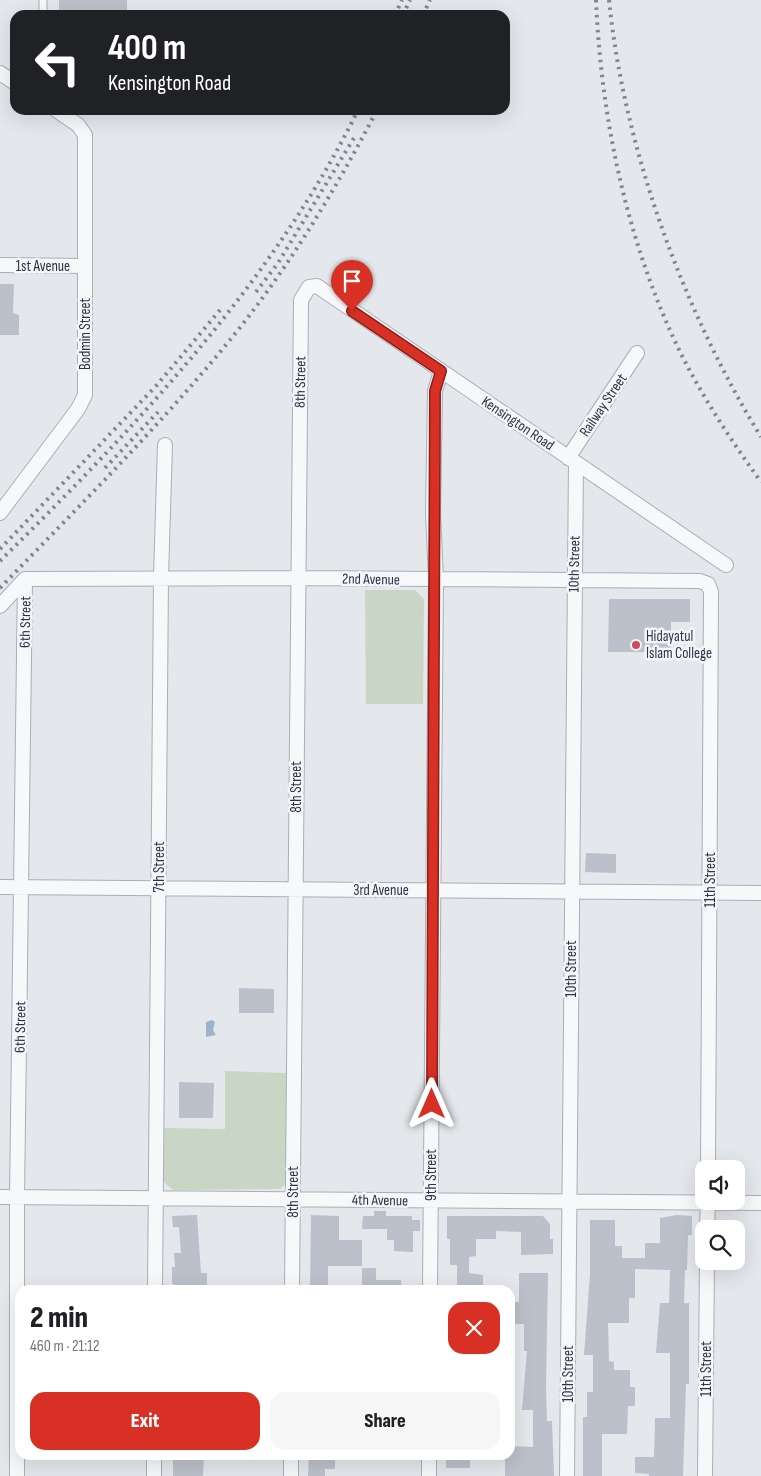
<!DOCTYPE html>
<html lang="en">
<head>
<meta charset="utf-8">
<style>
	body { margin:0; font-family:"Sofia Sans Condensed",sans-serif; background:#f6f6f6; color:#202124; height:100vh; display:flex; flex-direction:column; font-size:19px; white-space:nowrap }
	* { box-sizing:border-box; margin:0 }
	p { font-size:16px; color:#757577 }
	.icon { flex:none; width:28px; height:28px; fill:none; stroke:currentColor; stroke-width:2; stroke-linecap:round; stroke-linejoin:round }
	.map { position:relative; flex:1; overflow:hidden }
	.side { position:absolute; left:15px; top:1285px; width:500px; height:175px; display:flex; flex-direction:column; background:#fff; border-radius:15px; box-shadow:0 5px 20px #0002 }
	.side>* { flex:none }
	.hud { position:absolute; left:10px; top:10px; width:500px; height:105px; border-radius:15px; box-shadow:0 5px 20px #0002; background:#202124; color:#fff; overflow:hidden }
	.tools { position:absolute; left:695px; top:1160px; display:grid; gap:10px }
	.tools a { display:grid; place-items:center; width:50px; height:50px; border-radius:10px; background:#fff; box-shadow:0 5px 20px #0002; font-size:25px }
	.pin { position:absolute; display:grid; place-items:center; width:42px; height:42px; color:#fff; margin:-51px -21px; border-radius:50% 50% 50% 0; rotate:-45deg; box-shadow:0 0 5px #0007 }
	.pin .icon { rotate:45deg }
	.me { position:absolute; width:55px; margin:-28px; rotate:0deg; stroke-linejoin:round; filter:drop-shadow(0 0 4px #0008) }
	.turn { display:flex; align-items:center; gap:18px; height:105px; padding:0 15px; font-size:22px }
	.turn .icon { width:65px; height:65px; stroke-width:2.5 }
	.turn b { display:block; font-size:35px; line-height:42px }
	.round { display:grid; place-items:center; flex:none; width:52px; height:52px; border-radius:15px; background:#f6f6f6 }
	.headline { display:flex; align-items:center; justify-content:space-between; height:85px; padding:0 15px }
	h1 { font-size:30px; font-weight:800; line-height:38px }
	.action { display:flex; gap:10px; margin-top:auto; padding:10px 15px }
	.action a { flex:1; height:58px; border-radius:15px; background:#d93025; color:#fff; font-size:20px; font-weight:800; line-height:58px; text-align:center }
	.action a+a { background:#f6f6f6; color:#202124 }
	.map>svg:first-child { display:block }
	.green { fill:#c9d6c5 }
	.water { fill:#9fb4cc }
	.building { fill:#bbc0ca }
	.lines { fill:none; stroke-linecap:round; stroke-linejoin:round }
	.service-casing { stroke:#a9aeb7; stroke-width:9 }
	.minor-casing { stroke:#a9aeb7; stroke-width:16 }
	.service { stroke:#f7f8fa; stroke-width:7 }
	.minor { stroke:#f7f8fa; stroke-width:14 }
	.rail { stroke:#7d8696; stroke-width:4; stroke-dasharray:2.5 5; stroke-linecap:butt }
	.route-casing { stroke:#8d1f18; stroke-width:12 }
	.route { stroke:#d93025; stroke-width:9 }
	.poi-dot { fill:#d1495b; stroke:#f4f6f9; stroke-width:2 }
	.labels { text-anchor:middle; stroke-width:5; stroke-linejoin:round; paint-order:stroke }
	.street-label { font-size:15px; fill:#2b3445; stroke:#f4f6f9 }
	.poi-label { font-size:15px; fill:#2b3445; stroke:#f4f6f9; text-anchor:start }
</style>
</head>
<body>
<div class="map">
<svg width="761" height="1476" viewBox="0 0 761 1476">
	<rect width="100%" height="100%" fill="#e4e7ec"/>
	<path class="green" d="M365,590H415L424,599L423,704H366Z
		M225,1071L289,1073L287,1182L280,1189L173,1190L164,1182V1128L225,1129Z"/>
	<path class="water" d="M212,1020L215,1022L213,1030L216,1035L206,1037V1022Z"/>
	<path class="building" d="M59,0H127V15L78,12V15H59Z
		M0,284H14L13,313L19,315V335H0Z
		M609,599H690V622H671V652H608Z
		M586,853L616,854V873L585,872Z
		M239,988L274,989V1013H239Z
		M179,1082L214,1083L213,1118H179Z
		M374,1211H386V1216H412V1220H420V1231H413V1252L394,1251V1240H387V1229H362L363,1216H374Z
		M197,1215L201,1273H207V1290H174V1284H172V1267H175L174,1253H181L179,1227H173L172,1216Z
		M311,1215L339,1216V1240H362V1266H328V1288H310Z
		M677,1215L692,1216V1235H688L687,1270H685L684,1303H689V1384H686L683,1476H649V1474L635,1473V1457H654L655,1418H670V1353H656L660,1303H669L670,1270L635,1269V1298H629V1323H608L609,1361L614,1362V1370H630V1387H635V1406H628L627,1434H602V1476H583V1417H587V1392H593V1355H584L590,1274V1220H615V1246H622V1258H645V1243H660V1218Z
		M447,1216H543L550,1224V1239H553V1254L521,1255V1232L496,1231V1239H476V1256L469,1257V1273L483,1275V1290H457V1265H450V1239H447Z
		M362,1268H376V1280H401L402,1290H362Z
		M519,1273H548L546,1387L547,1421H552L554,1476H505V1455H510V1446L533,1447V1410H522L527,1351H524V1324H510V1302H519Z
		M173,1455H204L203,1476H173Z
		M309,1455H335V1469H325V1476H308Z
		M446,1455H470V1468H446Z"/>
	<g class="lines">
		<g class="service-casing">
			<path id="service" d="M43,15V0"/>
		</g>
		<g class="minor-casing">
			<path id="minor" d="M0,73L15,83
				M0,265L85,266
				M568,458L637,353
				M0,513L78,409L85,395V135L78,125L56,110
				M25,579L297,578L700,581L708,584L711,592L708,1169
				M0,606L25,579
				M0,887L761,893
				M0,1197L761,1203
				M707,1229L708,1201
				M155,1290L161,577L165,445
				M292,1290L301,300L309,287L317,286L726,565
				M430,1290L436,579L433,514L435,391L441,371
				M17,1476V1197L25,579
				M154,1476V1455
				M291,1476V1455
				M429,1476V1455
				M567,1476L576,463
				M705,1476L707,1261"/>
		</g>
		<use href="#service" class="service"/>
		<use href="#minor" class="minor"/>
		<path class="rail" d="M596,0C601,115 625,232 673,337C697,389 728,436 761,482
			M609,0C624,148 683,310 761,437
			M395,15L402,0
			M403,15L410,0
			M423,15L430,0
			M256,292L278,263L354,138
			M105,468L158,412
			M0,549L157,385L220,310
			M0,561C134,429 274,281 358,110
			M0,588C81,504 165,421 238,330C292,262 337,187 377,110"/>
	</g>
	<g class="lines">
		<g class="route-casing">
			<path id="route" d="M352,311L441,371L435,391L432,1104"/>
		</g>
		<use href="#route" class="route"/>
	</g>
	<circle class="poi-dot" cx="636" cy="645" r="5"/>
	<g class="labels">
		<g class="street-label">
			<text x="43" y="271">1st Avenue</text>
			<text transform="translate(85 334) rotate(-90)" y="5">Bodmin Street</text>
			<text transform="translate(300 382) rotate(-89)" y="5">8th Street</text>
			<text transform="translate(603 405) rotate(-56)" y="5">Railway Street</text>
			<text transform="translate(518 423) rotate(34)" y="5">Kensington Road</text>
			<text transform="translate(574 564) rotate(-89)" y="5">10th Street</text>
			<text transform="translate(371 579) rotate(1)" y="5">2nd Avenue</text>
			<text transform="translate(25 622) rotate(-89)" y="5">6th Street</text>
			<text transform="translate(296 787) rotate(-90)" y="5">8th Street</text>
			<text transform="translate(159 867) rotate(-90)" y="5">7th Street</text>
			<text transform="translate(710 880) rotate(-90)" y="5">11th Street</text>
			<text x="381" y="895">3rd Avenue</text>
			<text transform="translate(571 969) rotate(-90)" y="5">10th Street</text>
			<text transform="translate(20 1027) rotate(-89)" y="5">6th Street</text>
			<text transform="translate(431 1175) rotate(-90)" y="5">9th Street</text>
			<text transform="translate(293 1192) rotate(-90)" y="5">8th Street</text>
			<text transform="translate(380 1200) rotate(1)" y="5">4th Avenue</text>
			<text transform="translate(706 1369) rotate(-90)" y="5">11th Street</text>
			<text transform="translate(568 1374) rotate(-90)" y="5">10th Street</text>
		</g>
		<g class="poi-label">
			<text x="646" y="641">Hidayatul<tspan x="646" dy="17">Islam College</tspan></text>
		</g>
	</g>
</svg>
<div class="tools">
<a><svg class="icon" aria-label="sound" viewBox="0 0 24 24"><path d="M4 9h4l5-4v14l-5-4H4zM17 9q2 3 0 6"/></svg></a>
<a><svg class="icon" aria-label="search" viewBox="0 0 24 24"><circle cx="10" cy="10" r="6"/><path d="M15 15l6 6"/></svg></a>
</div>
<div class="pin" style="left:352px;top:311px;background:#d93025"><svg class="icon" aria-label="arrive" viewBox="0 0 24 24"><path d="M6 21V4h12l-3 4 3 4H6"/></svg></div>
<svg class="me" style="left:432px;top:1104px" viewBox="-20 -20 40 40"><path d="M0-17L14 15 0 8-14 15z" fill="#d93025" stroke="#fff" stroke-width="4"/></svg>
<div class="hud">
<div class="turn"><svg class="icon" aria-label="left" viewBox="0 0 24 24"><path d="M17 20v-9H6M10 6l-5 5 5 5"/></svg><div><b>400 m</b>Kensington Road</div></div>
</div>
<section class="side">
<div class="headline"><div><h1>2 min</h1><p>460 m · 21:12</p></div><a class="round" style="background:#d93025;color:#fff"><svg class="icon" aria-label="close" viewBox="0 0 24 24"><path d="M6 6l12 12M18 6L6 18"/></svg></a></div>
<div class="action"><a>Exit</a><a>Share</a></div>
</section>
</div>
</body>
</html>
